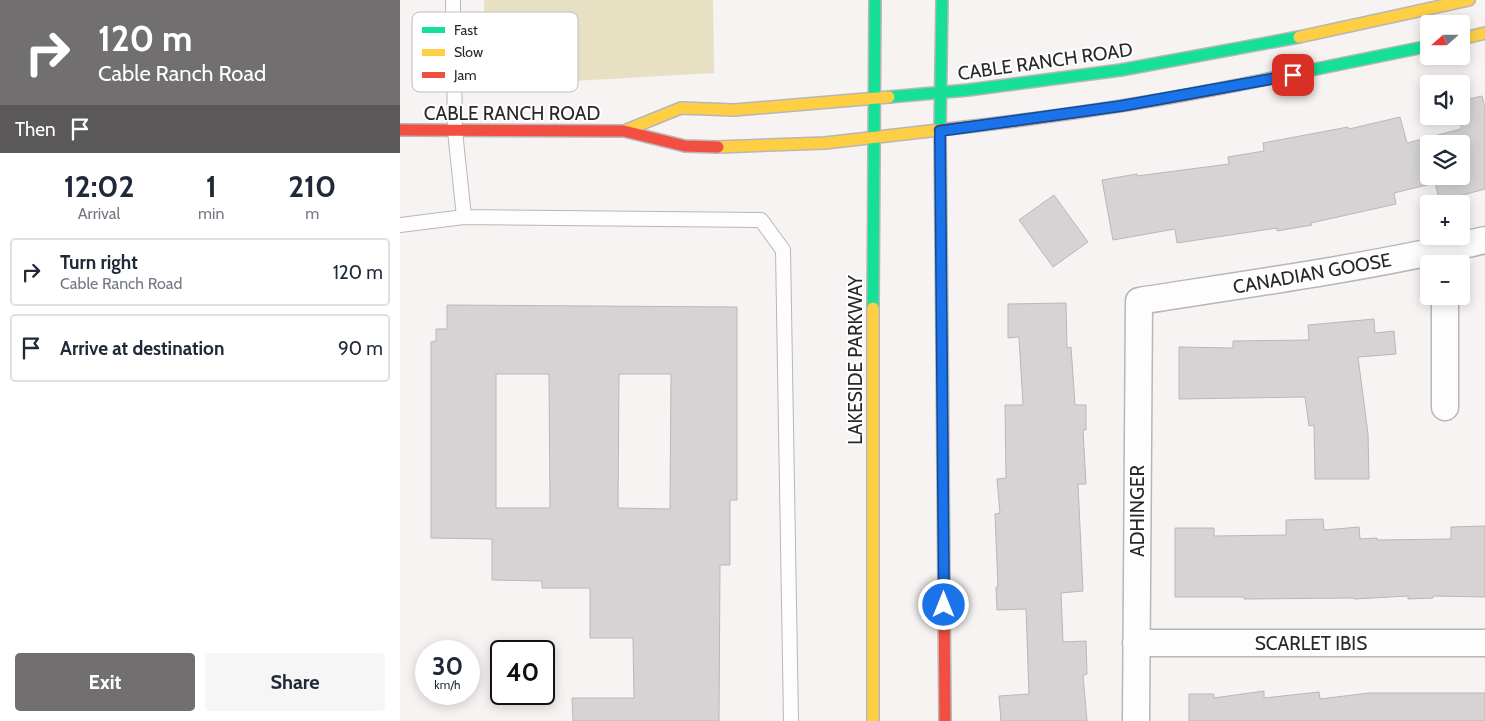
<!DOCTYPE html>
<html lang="en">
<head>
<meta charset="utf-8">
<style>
	body { margin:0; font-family:Cabin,sans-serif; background:#f6f6f7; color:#1f2937; height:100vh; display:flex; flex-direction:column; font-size:19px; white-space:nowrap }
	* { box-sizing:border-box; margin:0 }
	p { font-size:16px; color:#747a83 }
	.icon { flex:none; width:28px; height:28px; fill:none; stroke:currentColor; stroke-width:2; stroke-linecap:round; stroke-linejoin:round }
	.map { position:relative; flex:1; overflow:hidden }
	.side { display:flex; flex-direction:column; background:#fff; width:400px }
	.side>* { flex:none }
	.banner { background:#716f6f; color:#fff; overflow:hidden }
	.needle { width:32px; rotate:249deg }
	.controls { position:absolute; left:1020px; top:15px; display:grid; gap:10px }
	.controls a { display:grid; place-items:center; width:50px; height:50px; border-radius:5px; background:#fff; box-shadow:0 2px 12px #0003; font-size:25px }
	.speed { position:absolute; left:15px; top:640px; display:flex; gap:10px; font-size:25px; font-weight:700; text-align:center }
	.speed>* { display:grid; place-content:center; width:65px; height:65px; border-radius:50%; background:#fff; box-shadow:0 2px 12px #0003; line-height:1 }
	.speed small { font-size:12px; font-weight:400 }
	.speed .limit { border:2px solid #111; border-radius:8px; background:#fff; color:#111 }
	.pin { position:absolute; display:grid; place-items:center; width:42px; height:42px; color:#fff; margin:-21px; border-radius:10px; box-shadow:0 2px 8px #0006 }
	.me { position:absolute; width:55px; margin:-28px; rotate:0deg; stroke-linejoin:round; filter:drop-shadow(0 0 4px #0008) }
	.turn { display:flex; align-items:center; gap:18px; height:105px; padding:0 15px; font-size:22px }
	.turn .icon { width:65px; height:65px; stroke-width:2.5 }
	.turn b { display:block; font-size:35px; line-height:42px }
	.then { display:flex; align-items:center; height:48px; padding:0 15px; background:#0003; gap:10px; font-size:19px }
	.eta { display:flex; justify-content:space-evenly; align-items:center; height:85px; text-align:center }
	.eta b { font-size:30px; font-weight:800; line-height:35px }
	.button { display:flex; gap:10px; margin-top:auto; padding:10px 15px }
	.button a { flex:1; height:58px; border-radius:5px; background:#716f6f; color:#fff; font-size:20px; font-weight:800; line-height:58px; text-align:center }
	.button a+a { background:#f6f6f7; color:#1f2937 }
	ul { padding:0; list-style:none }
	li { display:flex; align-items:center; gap:15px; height:68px; margin:0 10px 8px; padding:0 5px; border:2px solid #e0e1e3; border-radius:5px }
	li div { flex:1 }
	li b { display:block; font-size:19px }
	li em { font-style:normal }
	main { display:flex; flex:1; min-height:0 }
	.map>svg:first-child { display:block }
	.green { fill:#e7e0c2 }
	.building { fill:#d5d3d3; stroke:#b9b8b7; fill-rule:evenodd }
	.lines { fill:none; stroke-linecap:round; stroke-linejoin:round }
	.lane-casing { stroke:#b8b6b6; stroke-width:16 }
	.street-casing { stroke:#b8b6b6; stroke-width:29 }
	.fast-casing { stroke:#b8b6b6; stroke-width:14 }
	.slow-casing { stroke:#b8b6b6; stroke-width:14 }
	.jam-casing { stroke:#b8b6b6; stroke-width:14 }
	.lane { stroke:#fefdfd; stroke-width:14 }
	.street { stroke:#fefdfd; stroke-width:26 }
	.fast { stroke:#16e098; stroke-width:11 }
	.slow { stroke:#ffcf43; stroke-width:11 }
	.jam { stroke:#f24e42; stroke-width:11 }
	.route-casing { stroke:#114b97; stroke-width:12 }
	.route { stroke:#1a73e8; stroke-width:9 }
	.labels { text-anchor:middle; stroke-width:4; stroke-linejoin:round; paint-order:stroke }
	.street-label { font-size:19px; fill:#2a2828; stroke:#fff }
	.key { fill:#fff; stroke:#bfbebe; stroke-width:1 }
	.key-label { font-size:14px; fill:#2a2828 }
</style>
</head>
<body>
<main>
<section class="side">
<div class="banner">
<div class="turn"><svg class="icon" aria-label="right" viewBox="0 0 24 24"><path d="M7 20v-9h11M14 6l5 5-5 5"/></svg><div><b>120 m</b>Cable Ranch Road</div></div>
<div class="then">Then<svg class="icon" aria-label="arrive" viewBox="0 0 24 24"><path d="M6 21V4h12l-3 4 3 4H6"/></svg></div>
</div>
<div class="eta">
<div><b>12:02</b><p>Arrival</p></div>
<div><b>1</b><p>min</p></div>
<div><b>210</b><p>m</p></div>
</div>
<ul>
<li><svg class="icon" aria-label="right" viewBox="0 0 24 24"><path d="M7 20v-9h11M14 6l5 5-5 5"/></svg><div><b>Turn right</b><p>Cable Ranch Road</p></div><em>120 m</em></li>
<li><svg class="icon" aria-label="arrive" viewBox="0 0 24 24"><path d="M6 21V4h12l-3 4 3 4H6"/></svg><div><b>Arrive at destination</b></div><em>90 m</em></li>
</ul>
<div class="button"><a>Exit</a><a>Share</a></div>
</section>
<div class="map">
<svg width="1085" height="721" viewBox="0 0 1085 721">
	<rect width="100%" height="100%" fill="#f6f3f2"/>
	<path class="green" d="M84,0H313L314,73L87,86Z"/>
	<path class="building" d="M1082,96L1085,107V189L1040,201L1035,183L994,193L996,204L911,223L912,225L877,231V228L777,243L775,229L713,240L702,180L737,174V176L829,164L828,157L864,151L863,143L948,127L949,129L1000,117L1007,143L1061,129V101ZM1029,144H1061V176H1029Z
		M654,195L688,242L653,267L619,220Z
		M666,303L667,348L671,347L675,405H686V430H683L686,484H678L683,591L661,593L663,642L686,641L687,674L683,675L687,721H601L599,696L629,694L626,609L597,610L596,587H598L595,514L600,513L597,479L606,478L605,405H623L619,337L608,338V304Z
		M47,305L337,307V500H330V565H320L319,721H173L172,698H234L233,638H190V588H142V581L92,580V539L31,538V342L36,341V329H47ZM96,374H149L150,508H96ZM219,374H271L270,509L218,508Z
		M974,319L975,333L994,331L996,354L958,357L968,434L969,479H915L914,425L909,426L905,397L779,399V347L833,348V341L909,340L908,325Z
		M923,519L924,530L959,527L960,539L977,538V540L1051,539V527L1085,526V597L1033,596V598L1008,599V596L954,599V598L844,599V597H775V528H814V536L886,535V520Z
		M864,691V698L919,692L920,699L969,693H1085V721H789V694H814V698Z"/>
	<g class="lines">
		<g class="lane-casing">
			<path id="lane" d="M64,217L361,220L383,250L391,721
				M0,225L64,217L55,131L53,0"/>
		</g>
		<g class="street-casing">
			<path id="street" d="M1045,296V407
				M736,643H1085
				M736,721L739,301C855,283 971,267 1085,240"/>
		</g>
		<g class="fast-casing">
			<path id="fast" d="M838,85L1029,46
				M489,97L568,90L721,70L899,37
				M473,308L475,0
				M542,340L540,131L542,0"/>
		</g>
		<g class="slow-casing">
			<path id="slow" d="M899,37L1069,0
				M1061,39L1085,33
				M224,131L281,108L334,110L489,97
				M318,147L425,143L539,130
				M473,308V721"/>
		</g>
		<g class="jam-casing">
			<path id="jam" d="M0,130L224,131L285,146L318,147
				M539,130C639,119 739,105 838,85
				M542,340L545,721"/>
		</g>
		<use href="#lane" class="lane"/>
		<use href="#street" class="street"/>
		<use href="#fast" class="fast"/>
		<use href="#slow" class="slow"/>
		<use href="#jam" class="jam"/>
	</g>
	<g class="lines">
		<g class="route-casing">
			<path id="route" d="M544,605L540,131L721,106L893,75"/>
		</g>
		<use href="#route" class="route"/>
	</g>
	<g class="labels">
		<g class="street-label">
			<text transform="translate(645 61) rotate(-8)" y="7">CABLE RANCH ROAD</text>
			<text x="112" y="120">CABLE RANCH ROAD</text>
			<text transform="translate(912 273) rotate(-10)" y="7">CANADIAN GOOSE</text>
			<text transform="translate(455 360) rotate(-90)" y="7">LAKESIDE PARKWAY</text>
			<text transform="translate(737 511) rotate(-90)" y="7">ADHINGER</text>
			<text x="911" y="650">SCARLET IBIS</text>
		</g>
	</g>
	<rect x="12" y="12" width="166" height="80" rx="8" class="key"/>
	<rect x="22" y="27" width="23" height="6" fill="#16e098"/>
	<rect x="22" y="49" width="23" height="7" fill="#ffcf43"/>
	<rect x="22" y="72" width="23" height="6" fill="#f24e42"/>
	<g class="key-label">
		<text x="54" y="35">Fast</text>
		<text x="54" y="57">Slow</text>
		<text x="54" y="80">Jam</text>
	</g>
</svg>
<div class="controls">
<a><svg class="needle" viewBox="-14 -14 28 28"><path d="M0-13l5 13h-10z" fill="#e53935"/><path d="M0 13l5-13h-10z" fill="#747a83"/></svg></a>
<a><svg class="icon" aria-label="sound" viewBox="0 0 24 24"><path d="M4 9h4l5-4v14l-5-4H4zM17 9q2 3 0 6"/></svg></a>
<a><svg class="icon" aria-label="layers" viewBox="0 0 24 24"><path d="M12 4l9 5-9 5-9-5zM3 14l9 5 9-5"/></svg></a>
<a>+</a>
<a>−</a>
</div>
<div class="speed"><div>30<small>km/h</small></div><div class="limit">40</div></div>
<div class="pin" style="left:893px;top:75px;background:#d93025"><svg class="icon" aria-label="arrive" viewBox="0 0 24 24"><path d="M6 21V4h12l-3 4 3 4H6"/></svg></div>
<svg class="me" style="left:544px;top:605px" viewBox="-20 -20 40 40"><circle r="17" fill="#1a73e8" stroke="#fff" stroke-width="3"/><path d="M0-11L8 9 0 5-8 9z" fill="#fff"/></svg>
</div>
</main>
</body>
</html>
